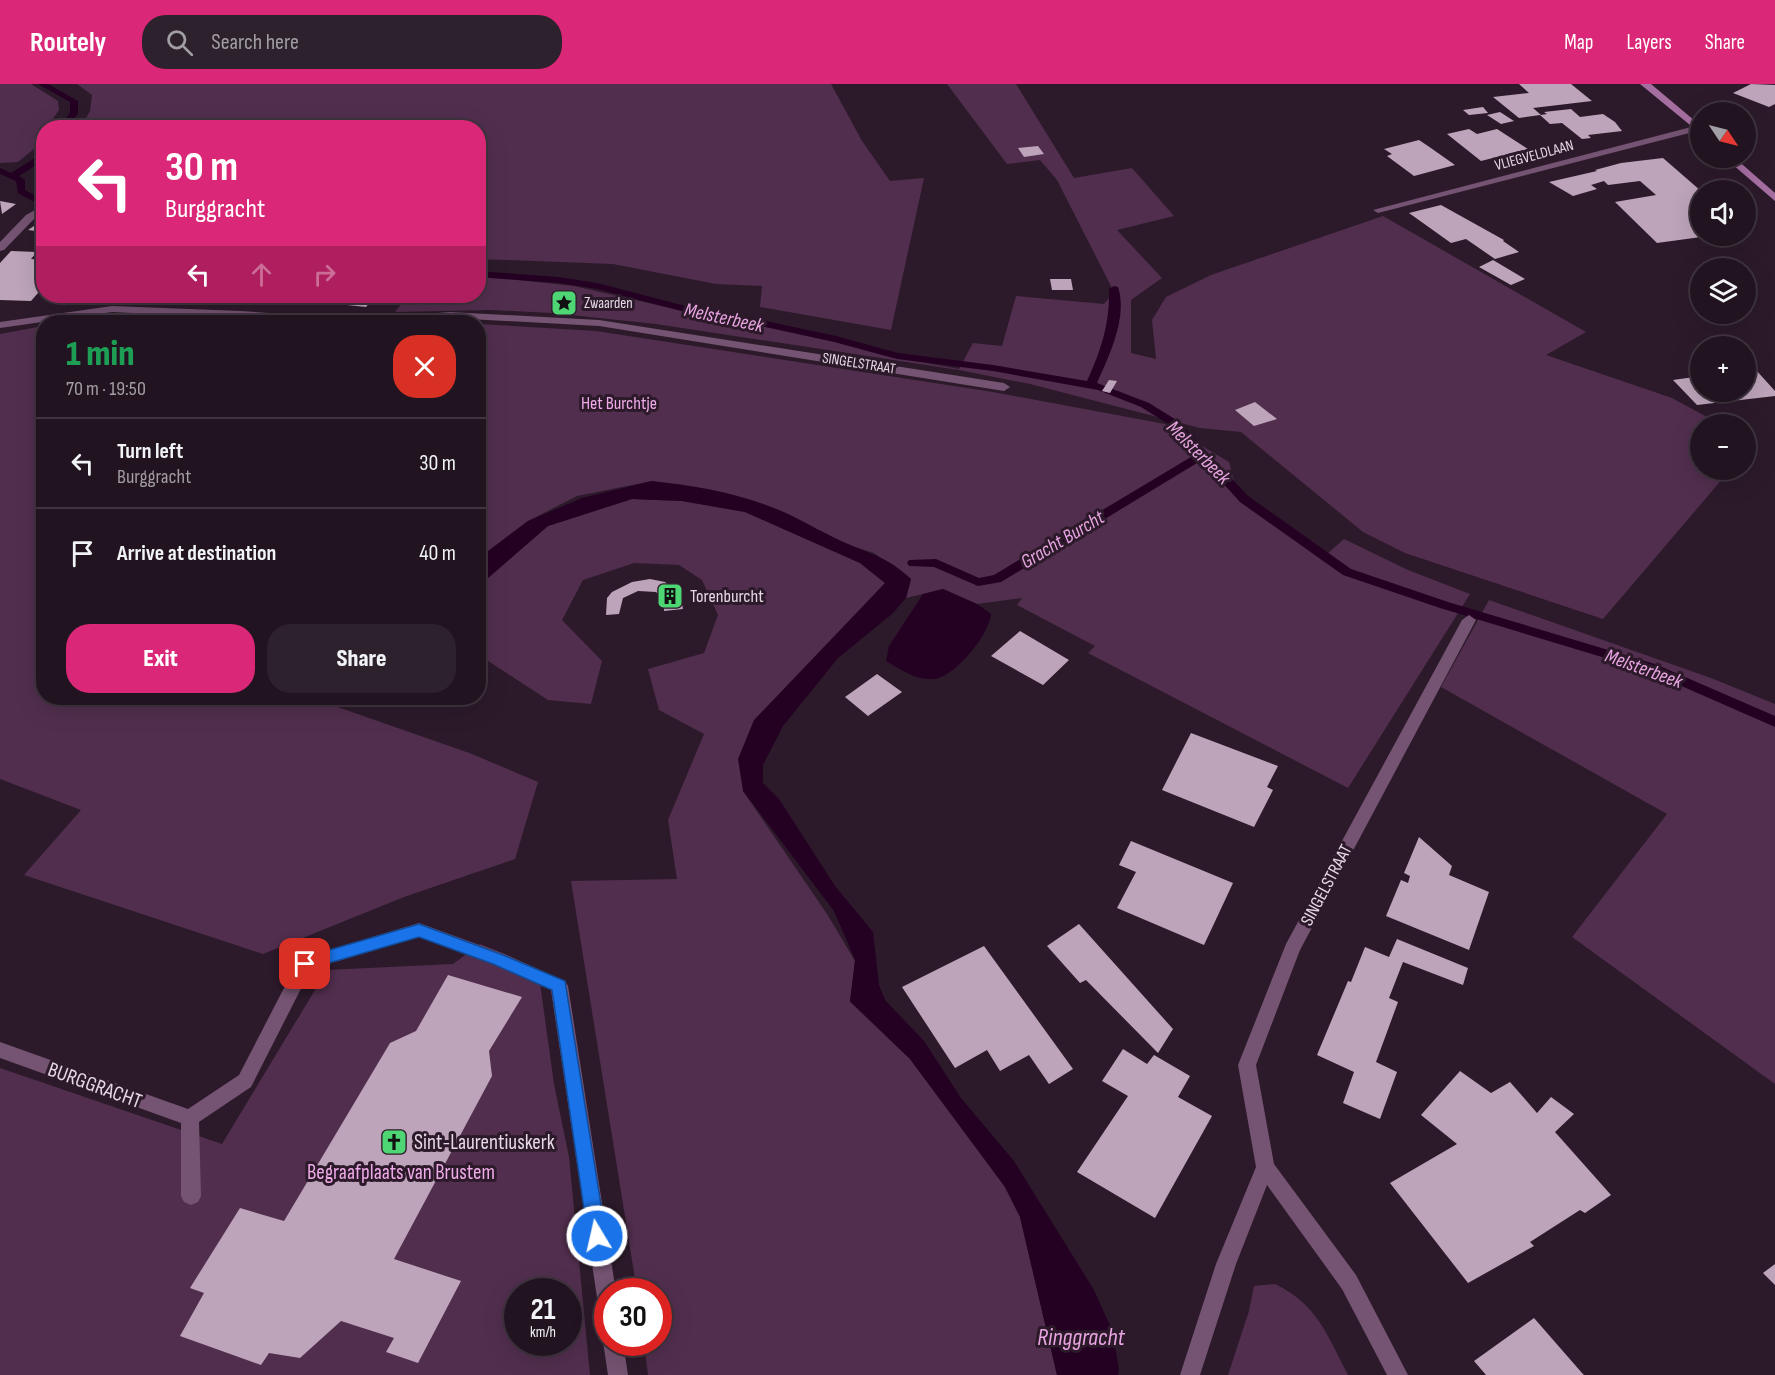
<!DOCTYPE html>
<html lang="en">
<head>
<meta charset="utf-8">
<style>
	body { margin:0; font-family:"Sofia Sans Condensed",sans-serif; background:#2d212d; color:#f1f3f6; height:100vh; display:flex; flex-direction:column; font-size:22px; white-space:nowrap }
	* { box-sizing:border-box; margin:0 }
	p { font-size:20px; color:#a29ea5 }
	.icon { flex:none; width:33px; height:33px; fill:none; stroke:currentColor; stroke-width:2; stroke-linecap:round; stroke-linejoin:round }
	.map { position:relative; flex:1; overflow:hidden }
	.side { position:absolute; left:36px; top:231px; width:450px; height:390px; display:flex; flex-direction:column; background:#211420; border-radius:24px; box-shadow:0 6px 24px #0002,0 0 0 2px #3e333e }
	.side>* { flex:none }
	.hud { position:absolute; left:36px; top:36px; width:450px; height:183px; border-radius:24px; box-shadow:0 6px 24px #0002,0 0 0 2px #3e333e; background:#db2777; color:#fff; overflow:hidden }
	.needle { width:39px; rotate:125deg }
	.fabs { position:absolute; left:1690px; top:18px; display:grid; gap:12px }
	.fabs a { display:grid; place-items:center; width:66px; height:66px; border-radius:50%; background:#211420; box-shadow:0 6px 24px #0002,0 0 0 2px #3e333e; font-size:30px }
	.speed { position:absolute; left:504px; top:1194px; display:flex; gap:12px; font-size:30px; font-weight:700; text-align:center }
	.speed>* { display:grid; place-content:center; width:78px; height:78px; border-radius:50%; background:#211420; box-shadow:0 6px 24px #0002,0 0 0 2px #3e333e; line-height:1 }
	.speed small { font-size:15px; font-weight:400 }
	.speed .limit { border:9px solid #d22; background:#fff; color:#111 }
	.pin { position:absolute; display:grid; place-items:center; width:51px; height:51px; color:#fff; margin:-26px; border-radius:12px; box-shadow:0 3px 9px #0006 }
	.me { position:absolute; width:66px; margin:-33px; rotate:351deg; stroke-linejoin:round; filter:drop-shadow(0 0 4px #0008) }
	.turn { display:flex; align-items:center; gap:21px; height:126px; padding:0 30px; font-size:27px }
	.turn .icon { width:78px; height:78px; stroke-width:2.5 }
	.turn b { display:block; font-size:42px; line-height:51px }
	.lanes { display:flex; align-items:center; height:57px; padding:0 30px; background:#0003; justify-content:center; gap:30px; direction:ltr }
	.lanes .off { opacity:.35 }
	.round { display:grid; place-items:center; flex:none; width:63px; height:63px; border-radius:24px; background:#2d212d }
	.head { display:flex; align-items:center; justify-content:space-between; height:102px; padding:0 30px }
	h1 { font-size:36px; font-weight:800; line-height:45px; color:#1e9e55 }
	.cta { display:flex; gap:12px; margin-top:auto; padding:12px 30px }
	.cta a { flex:1; height:69px; border-radius:24px; background:#db2777; color:#fff; font-size:24px; font-weight:800; line-height:69px; text-align:center }
	.cta a+a { background:#2d212d; color:#f1f3f6 }
	ul { padding:0; list-style:none }
	li { display:flex; align-items:center; gap:18px; height:90px; padding:0 30px; border-top:2px solid #3e333e }
	li div { flex:1 }
	li b { display:block; font-size:22px }
	li em { font-style:normal }
	header { display:flex; align-items:center; gap:36px; box-sizing:border-box; height:84px; padding:0 30px; background:#db2777; color:#fff }
	header strong { font-size:28px }
	nav { display:flex; gap:33px; margin-inline-start:auto; font-size:21px }
	.search { width:420px; height:54px; background:#2d212d; display:flex; align-items:center; gap:15px; box-sizing:border-box; padding:0 21px; border-radius:24px; color:#a29ea5; font-size:22px }
	.map>svg:first-child { display:block }
	.green { fill:#512e4e; fill-rule:evenodd }
	.water { fill:#240023 }
	.lines { fill:none; stroke-linecap:round; stroke-linejoin:round }
	.stream { fill:#240023; fill-rule:evenodd }
	.building { fill:#bda4ba }
	.lane { fill:#755372; fill-rule:evenodd }
	.street { fill:#755372; fill-rule:evenodd }
	.secondary { fill:#a56ea1; fill-rule:evenodd }
	.route { fill:#1a73e8; stroke:#114b97; stroke-width:1.5 }
	.labels { text-anchor:middle; stroke-width:6; stroke-linejoin:round; paint-order:stroke }
	.far-street-label { font-size:15px; fill:#e6d9e5; stroke:#2c1a2a }
	.far-poi-label { font-size:15px; fill:#e6d9e5; stroke:#2c1a2a; text-anchor:start }
	.park-label { font-size:18px; fill:#efabe9; stroke:#2c1a2a }
	.poi-label { font-size:18px; fill:#e6d9e5; stroke:#2c1a2a; text-anchor:start }
	.street-label { font-size:18px; fill:#e6d9e5; stroke:#2c1a2a }
	.water-label { font-size:20px; font-style:italic; fill:#e8a4e1; stroke:#2c1a2a }
	.near-street-label { font-size:21px; fill:#e6d9e5; stroke:#2c1a2a }
	.near-poi-label { font-size:21px; fill:#e6d9e5; stroke:#2c1a2a; text-anchor:start }
	.near-park-label { font-size:21px; fill:#efabe9; stroke:#2c1a2a }
	.near-water-label { font-size:24px; font-style:italic; fill:#e8a4e1; stroke:#2c1a2a }
</style>
</head>
<body>
<header>
<strong>Routely</strong>
<div class="search"><svg class="icon" aria-label="search" viewBox="0 0 24 24"><circle cx="10" cy="10" r="6"/><path d="M15 15l6 6"/></svg>Search here</div>
<nav><a>Map</a><a>Layers</a><a>Share</a></nav>
</header>
<div class="map">
<svg width="1775" height="1291" viewBox="0 0 1775 1291">
	<rect width="100%" height="100%" fill="#2c1a2a"/>
	<path class="green" d="M0,0H31L58,17L59,26L47,43L44,44L40,60L18,78L0,79Z
		M77,0H831L862,57L890,97L924,94L891,246L760,223L762,202L716,200L613,180L479,175L478,44L81,43L90,27L92,11Z
		M947,0H1016L1074,94L1132,84L1174,132L1117,146L1162,194L1131,216V269L1156,275L1152,236L1166,213L1211,191L1383,132L1586,248L1546,271L1672,314L1720,340H1701V386H1730L1603,535L1405,469L1363,448L1241,348L1200,344L1030,300L959,286L656,240L552,229L491,226L395,228L407,212H478L479,192L574,202L705,232L822,253L894,273L959,285L973,259L1002,262L1016,212L1104,220L1114,208L1057,96L1040,76L1007,80Z
		M115,233L211,238H68Z
		M479,240L596,247L993,308L1165,340L1229,378L1239,417L1327,470L1344,455L1408,486L1470,510L1348,704L1088,569L1095,562L1017,521L1022,514L977,520L943,505L906,514L911,495L874,469L652,397L577,412L528,437L479,474Z
		M43,242L44,614H312L472,670L538,698L515,775L404,813L263,870L24,791L81,726L0,695V250Z
		M632,415L682,417L745,428L860,479L885,499L832,557L743,707L827,830L855,877L850,918L910,975L1005,1103L1020,1133L1057,1291H648L644,1259L658,1258V1208L637,1207L571,797L677,795L668,736L704,650L659,626L648,585L704,569L718,531L702,496L679,481L634,479L583,496L562,536L602,577L591,620L548,616L479,571L478,502L481,498L548,442Z
		M1489,516L1711,594L1775,620V1000L1572,853L1667,730L1441,603Z
		M480,860L514,874L539,892L554,1000L569,1073L590,1291H0V984L222,1060L327,886L453,880ZM518,1208H568V1258H518Z
		M1275,1200C1318,1221 1327,1251 1348,1291H1228L1249,1227L1254,1202Z"/>
	<path class="water" d="M652,397C698,402 744,410 786,429C807,439 827,451 848,460C877,473 887,473 911,495L906,514L892,530L838,574L783,642L763,681V699L779,715L835,802L873,848L879,901L885,916L924,957L961,1014L1014,1077L1094,1206L1112,1246L1119,1285L1118,1291H1057L1020,1133L1005,1103L910,975L850,917L855,876L834,827L743,707L738,675L754,636L885,499L860,479L745,428L682,417L632,415L548,442L479,502V474L528,437L582,414Z
		M943,505L977,520L991,530C989,551 955,593 934,595C917,597 900,585 886,577L889,562L923,510Z"/>
	<g class="lines">
		<path class="stream" d="M38,0H48L78,17V29L68,44H59L70,29V18Z
			M44,65V75L41,78L19,92L25,96V106L44,116V123L18,109L16,97L0,90V84L11,89L35,74Z
			M478,187L558,193L597,199L720,231L756,235L836,252L898,269L993,281L1087,297C1101,267 1110,239 1109,205L1114,202L1118,203C1128,233 1109,272 1097,299L1149,319L1178,337L1248,412L1351,485L1448,518L1655,580L1775,632V643L1645,586L1440,524L1343,491L1240,418L1202,376L1001,498L978,502L934,483L909,482L907,479L909,476L936,475L979,494L994,491L1196,370L1170,341L1141,323L1098,306L993,287L897,275L834,258L756,241L720,237L597,205L558,199L478,193Z"/>
	</g>
	<path class="building" d="M1519,0H1571L1592,17L1533,24L1541,31L1547,30L1544,28L1571,25L1580,33L1603,30L1615,38L1622,47L1588,51L1591,54L1582,55L1562,39L1550,40L1540,31L1519,34L1493,13L1529,9Z
		M1751,0L1775,1V20L1769,23L1733,9Z
		M1483,23L1488,29L1469,31L1463,26Z
		M1500,28L1514,37L1501,40L1487,31Z
		M1469,45L1477,50L1497,45L1528,65L1481,77L1447,50Z
		M1419,56L1428,62L1455,81L1414,92L1387,72L1392,70L1384,65Z
		M1038,62L1044,70L1024,73L1018,64Z
		M1663,74L1701,107V153L1657,159L1615,118L1656,111L1640,97L1608,101L1604,97L1591,101L1597,105L1573,112L1549,98L1597,87L1595,86L1621,79Z
		M0,117L16,120L2,130Z
		M1441,121L1504,156L1503,157L1519,168L1495,175L1466,155L1451,159L1409,129Z
		M44,135V148L28,146L31,144Z
		M11,167L37,168L31,175L44,176V209H38L31,217L0,216V179Z
		M1493,176L1525,195L1511,201L1479,183Z
		M1050,195H1071L1073,206H1052Z
		M345,212H375L366,223L338,220Z
		M1756,286L1775,307V312L1697,321L1673,296L1701,292V308H1746V287Z
		M1109,296L1117,297L1110,309L1102,307Z
		M1255,318L1277,335L1254,342L1235,326Z
		M650,495L665,498L680,510L683,525L664,527V516L656,508L638,507L623,514L619,530L606,531L607,514L612,508L632,498Z
		M1020,547L1069,576L1043,601L991,572Z
		M877,590L902,608L868,632L845,613Z
		M1191,649L1278,682L1267,703L1273,706L1254,743L1162,706Z
		M1419,753L1452,782L1449,791L1489,808L1469,866L1386,832L1401,796L1408,799L1410,792L1404,789Z
		M1131,757L1233,799L1204,861L1117,824L1136,788L1119,781Z
		M1079,840L1173,945L1158,969L1086,896L1080,899L1047,862Z
		M1397,855L1468,884L1463,901L1403,878L1389,914L1398,918L1376,978L1397,988L1380,1035L1343,1019L1354,988L1317,971L1348,897L1351,898L1365,863L1389,873Z
		M984,862L1073,985L1049,1000L1029,971L1000,987L987,966L955,984L902,903Z
		M448,891L522,913L489,967L492,992L394,1175L461,1197L418,1279L386,1268L394,1254L341,1237L300,1274L269,1269L261,1281L180,1252L204,1209L190,1204L240,1124L284,1137L390,959L416,947Z
		M1123,965L1147,980L1154,971L1190,992L1178,1013L1212,1032L1155,1134L1077,1088L1128,1012L1102,997Z
		M1460,987L1491,1009L1510,998L1537,1029L1551,1013L1574,1030L1555,1048L1611,1111L1585,1129L1580,1126L1530,1158L1534,1162L1468,1199L1390,1099L1457,1060L1421,1031Z
		M1775,1180V1201L1763,1189Z
		M1534,1234L1582,1289L1584,1291H1486L1474,1277Z"/>
	<g class="lines">
		<path class="lane" d="M44,121V128L34,135L4,166L0,167V158L26,131Z"/>
		<path class="street" d="M1695,42H1701V46L1378,129L1373,126Z
			M112,222L241,227L353,235L358,238L364,235L450,228L599,236L1004,299L1010,303L1004,307L599,242L450,234L400,238H312L112,228L0,244V238Z
			M1469,531L1476,536L1300,866L1256,981L1274,1080L1356,1191L1408,1291H1387L1342,1205L1267,1101L1236,1180L1200,1291H1180L1216,1180L1256,1083L1238,981L1286,860L1462,536Z
			M419,839L504,870L565,897L568,902L616,1208H608V1230L601,1227L598,1220L551,906L492,880L419,853L311,885L251,1003L199,1038L201,1112L198,1118L191,1121L184,1118L181,1112V1039L0,974V958L188,1025L239,991L299,875Z
			M608,1250V1258H623L628,1291H608L603,1258Z"/>
		<path class="secondary" d="M1640,0H1651L1701,42V50Z
			M1725,74H1735L1775,109V117Z"/>
	</g>
	<path class="route" d="M419,840L503,871L565,897L606,1152L603,1158L597,1160L591,1158L588,1152L552,906L493,880L419,853L305,886L300,885L297,880L300,875L305,873Z"/>
	<defs>
		<g id="sight-square" transform="scale(1.35)"><rect x="-9" y="-9" width="18" height="18" rx="4" fill="#4ed675" stroke="#2c1a2a"/><path d="M0-6L1.8-2.2L6-1.7L2.9 1.2L3.7 5.4L0 3.3L-3.7 5.4L-2.9 1.2L-6-1.7L-1.8-2.2Z" fill="#111"/></g>
		<g id="building-square" transform="scale(1.35)"><rect x="-9" y="-9" width="18" height="18" rx="4" fill="#4ed675" stroke="#2c1a2a"/><path d="M-4-6H4V6H1V3H-1V6H-4ZM-2.5-4.3h1.7v1.8h-1.7ZM.8-4.3h1.7v1.8H.8ZM-2.5-1h1.7V.8h-1.7ZM.8-1h1.7V.8H.8Z" fill="#111"/></g>
		<g id="church-square" transform="scale(1.35)"><rect x="-9" y="-9" width="18" height="18" rx="4" fill="#4ed675" stroke="#2c1a2a"/><path d="M-1.2-6h2.4v3.5h3.3v2.4h-3.3V6h-2.4V-.1h-3.3v-2.4h3.3Z" fill="#111"/></g>
	</defs>
	<g fill-rule="evenodd">
		<use href="#sight-square" x="564" y="219"/>
		<use href="#building-square" x="670" y="512"/>
		<use href="#church-square" x="394" y="1058"/>
	</g>
	<g class="labels">
		<g class="far-street-label">
			<text transform="translate(1534 71) rotate(-15)" y="5">VLIEGVELDLAAN</text>
			<text transform="translate(859 279) rotate(9)" y="5">SINGELSTRAAT</text>
		</g>
		<g class="far-poi-label">
			<text x="584" y="224">Zwaarden</text>
		</g>
		<g class="park-label">
			<text x="619" y="325">Het Burchtje</text>
		</g>
		<g class="poi-label">
			<text x="690" y="518">Torenburcht</text>
		</g>
		<g class="street-label">
			<text transform="translate(1326 801) rotate(-62)" y="6">SINGELSTRAAT</text>
		</g>
		<g class="water-label">
			<text transform="translate(724 233) rotate(12)" y="7">Melsterbeek</text>
			<text transform="translate(1199 368) rotate(45)" y="7">Melsterbeek</text>
			<text transform="translate(1062 455) rotate(-31)" y="7">Gracht Burcht</text>
			<text transform="translate(1644 584) rotate(20)" y="7">Melsterbeek</text>
		</g>
		<g class="near-street-label">
			<text transform="translate(95 1001) rotate(20)" y="7">BURGGRACHT</text>
		</g>
		<g class="near-poi-label">
			<text x="414" y="1065">Sint-Laurentiuskerk</text>
		</g>
		<g class="near-park-label">
			<text x="401" y="1095">Begraafplaats van Brustem</text>
		</g>
		<g class="near-water-label">
			<text x="1081" y="1261">Ringgracht</text>
		</g>
	</g>
</svg>
<div class="fabs">
<a><svg class="needle" viewBox="-14 -14 28 28"><path d="M0-13l5 13h-10z" fill="#e53935"/><path d="M0 13l5-13h-10z" fill="#a29ea5"/></svg></a>
<a><svg class="icon" aria-label="sound" viewBox="0 0 24 24"><path d="M4 9h4l5-4v14l-5-4H4zM17 9q2 3 0 6"/></svg></a>
<a><svg class="icon" aria-label="layers" viewBox="0 0 24 24"><path d="M12 4l9 5-9 5-9-5zM3 14l9 5 9-5"/></svg></a>
<a>+</a>
<a>−</a>
</div>
<div class="speed"><div>21<small>km/h</small></div><div class="limit">30</div></div>
<div class="pin" style="left:305px;top:880px;background:#d93025"><svg class="icon" aria-label="arrive" viewBox="0 0 24 24"><path d="M6 21V4h12l-3 4 3 4H6"/></svg></div>
<svg class="me" style="left:597px;top:1152px" viewBox="-20 -20 40 40"><circle r="17" fill="#1a73e8" stroke="#fff" stroke-width="3"/><path d="M0-11L8 9 0 5-8 9z" fill="#fff"/></svg>
<div class="hud">
<div class="turn"><svg class="icon" aria-label="left" viewBox="0 0 24 24"><path d="M17 20v-9H6M10 6l-5 5 5 5"/></svg><div><b>30 m</b>Burggracht</div></div>
<div class="lanes"><svg class="icon" aria-label="left" viewBox="0 0 24 24"><path d="M17 20v-9H6M10 6l-5 5 5 5"/></svg><svg class="icon off" aria-label="ahead" viewBox="0 0 24 24"><path d="M12 20V5M6 11l6-6 6 6"/></svg><svg class="icon off" aria-label="right" viewBox="0 0 24 24"><path d="M7 20v-9h11M14 6l5 5-5 5"/></svg></div>
</div>
<section class="side">
<div class="head"><div><h1>1 min</h1><p>70 m · 19:50</p></div><a class="round" style="background:#d93025;color:#fff"><svg class="icon" aria-label="close" viewBox="0 0 24 24"><path d="M6 6l12 12M18 6L6 18"/></svg></a></div>
<ul>
<li><svg class="icon" aria-label="left" viewBox="0 0 24 24"><path d="M17 20v-9H6M10 6l-5 5 5 5"/></svg><div><b>Turn left</b><p>Burggracht</p></div><em>30 m</em></li>
<li><svg class="icon" aria-label="arrive" viewBox="0 0 24 24"><path d="M6 21V4h12l-3 4 3 4H6"/></svg><div><b>Arrive at destination</b></div><em>40 m</em></li>
</ul>
<div class="cta"><a>Exit</a><a>Share</a></div>
</section>
</div>
</body>
</html>
